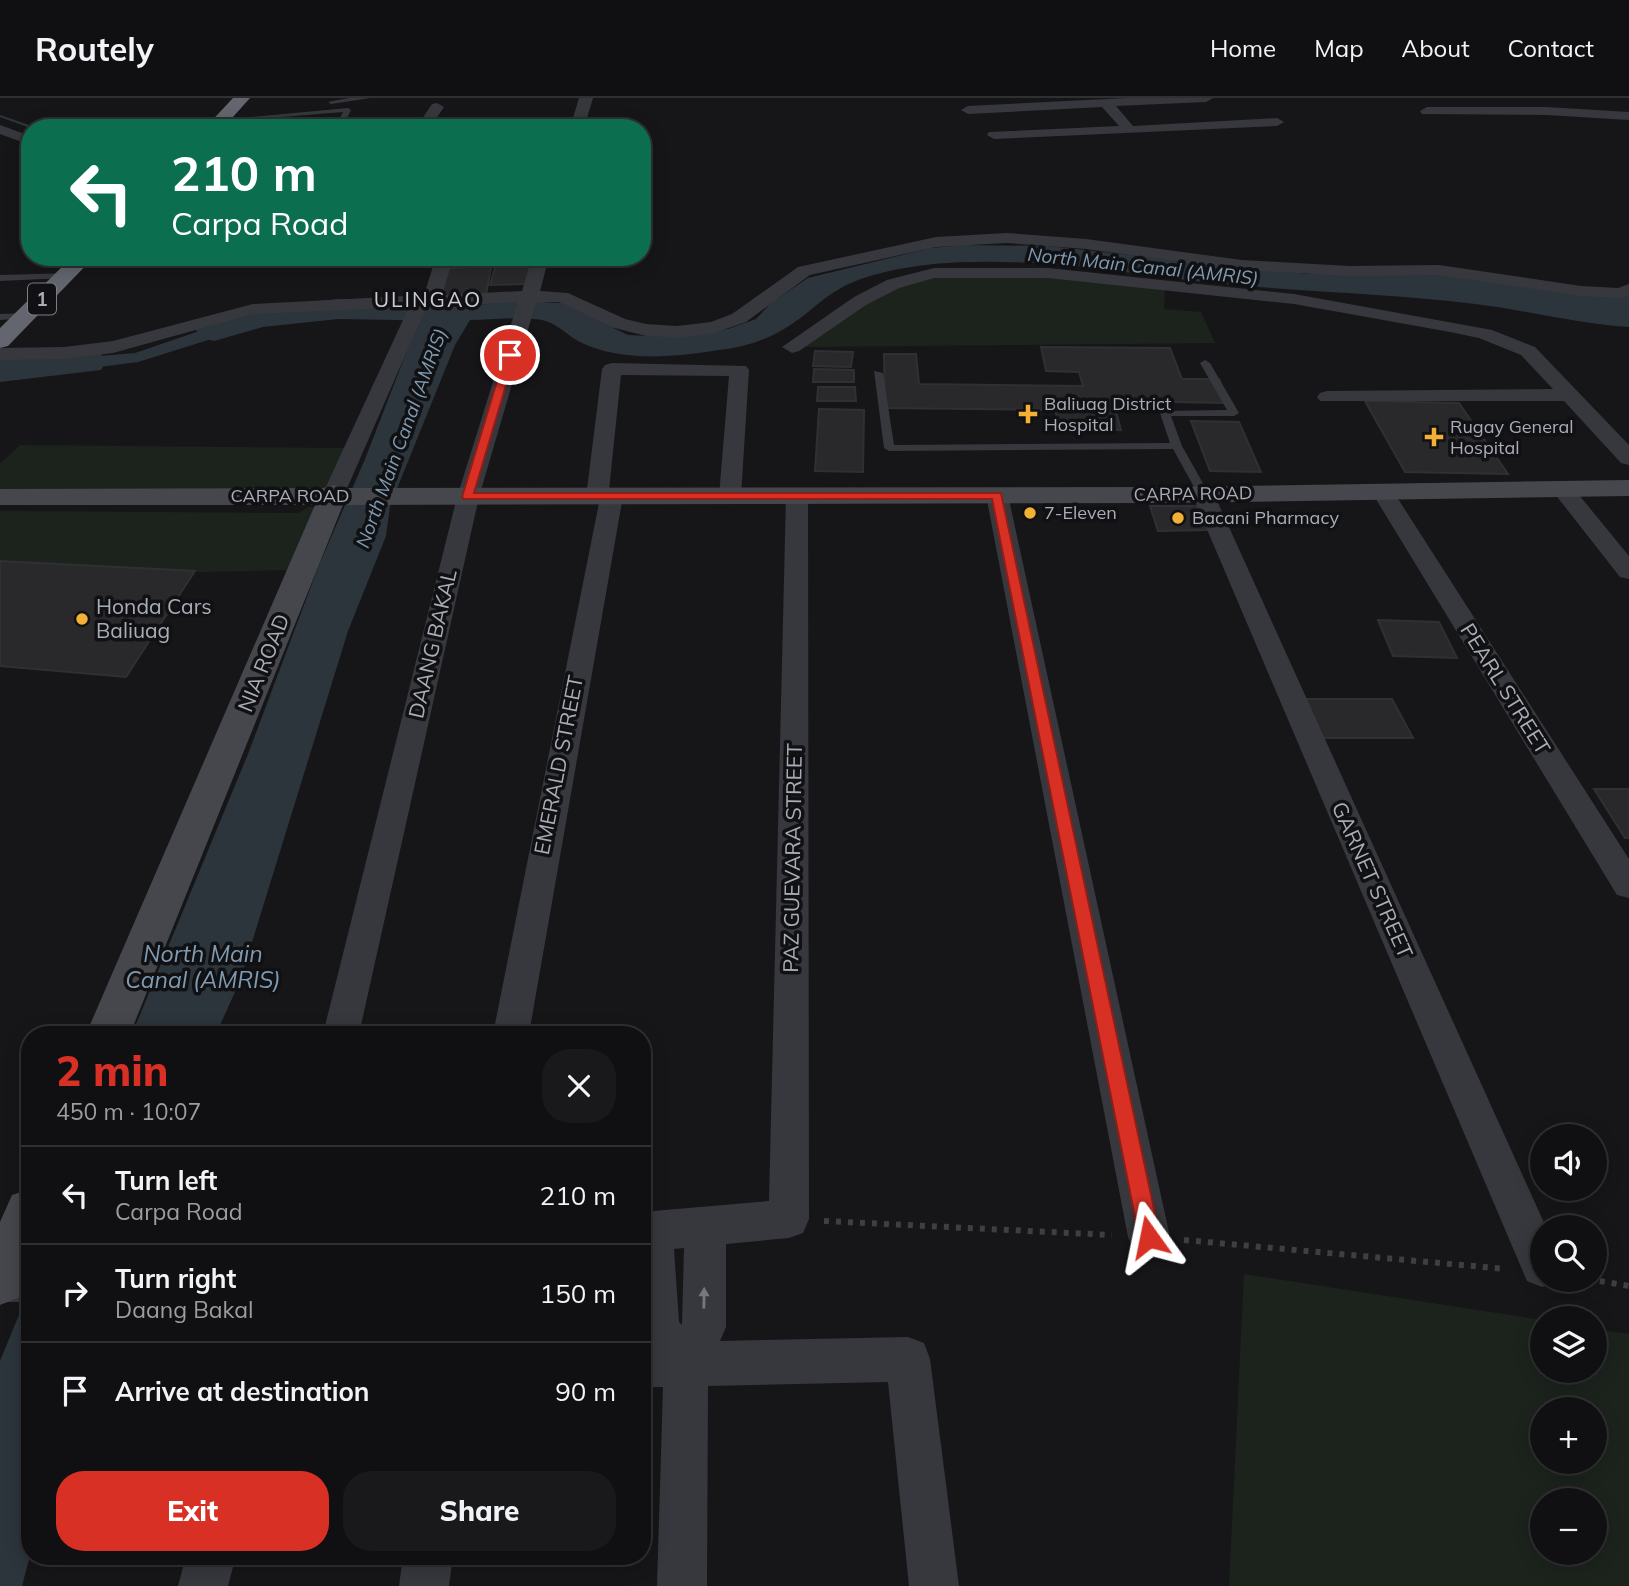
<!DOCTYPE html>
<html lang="en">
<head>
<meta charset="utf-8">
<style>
	body { margin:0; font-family:Mulish,sans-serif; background:#19191b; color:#f1f3f6; height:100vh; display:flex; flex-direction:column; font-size:26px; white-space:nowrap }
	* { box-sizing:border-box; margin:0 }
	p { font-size:23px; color:#9c9d9f }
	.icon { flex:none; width:38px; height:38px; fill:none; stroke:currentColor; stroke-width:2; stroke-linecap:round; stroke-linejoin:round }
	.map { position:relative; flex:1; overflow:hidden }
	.sheet { position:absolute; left:21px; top:928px; width:630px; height:539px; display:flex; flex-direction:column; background:#101012; border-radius:28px; box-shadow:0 4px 18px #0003,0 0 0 2px #303032 }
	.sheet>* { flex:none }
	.guide { position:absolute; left:21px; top:21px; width:630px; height:147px; border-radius:28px; box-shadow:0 4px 18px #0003,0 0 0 2px #303032; background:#0b6e4f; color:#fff; overflow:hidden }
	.buttons { position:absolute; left:1530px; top:1026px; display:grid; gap:14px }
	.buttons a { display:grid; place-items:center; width:77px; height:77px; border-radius:50%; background:#101012; box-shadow:0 4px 18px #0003,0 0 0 2px #303032; font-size:35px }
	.pin { position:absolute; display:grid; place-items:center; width:60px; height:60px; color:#fff; margin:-30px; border:4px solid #fff; border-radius:50%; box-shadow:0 2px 7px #0007 }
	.me { position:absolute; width:77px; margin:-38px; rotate:348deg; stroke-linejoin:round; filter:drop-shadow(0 0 5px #0008) }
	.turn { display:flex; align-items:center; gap:24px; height:147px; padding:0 35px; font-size:32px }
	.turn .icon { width:91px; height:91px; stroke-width:2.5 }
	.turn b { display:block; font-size:49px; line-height:60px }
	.round { display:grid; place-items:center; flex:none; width:74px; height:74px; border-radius:28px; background:#19191b }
	.head { display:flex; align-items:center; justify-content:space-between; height:119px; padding:0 35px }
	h1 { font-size:42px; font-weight:800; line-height:52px; color:#d93025 }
	.cta { display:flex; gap:14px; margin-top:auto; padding:14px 35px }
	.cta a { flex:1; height:80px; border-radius:28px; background:#d93025; color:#fff; font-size:28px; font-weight:800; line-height:80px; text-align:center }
	.cta a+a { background:#19191b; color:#f1f3f6 }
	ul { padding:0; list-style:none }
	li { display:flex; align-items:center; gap:21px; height:98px; padding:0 35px; border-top:2px solid #303032 }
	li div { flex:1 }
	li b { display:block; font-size:26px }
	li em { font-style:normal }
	header { display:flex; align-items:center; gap:42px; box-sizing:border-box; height:98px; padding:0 35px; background:#101012; border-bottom:2px solid #303032 }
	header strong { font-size:33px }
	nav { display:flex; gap:38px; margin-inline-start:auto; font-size:24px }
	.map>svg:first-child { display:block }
	.green { fill:#1c231d; fill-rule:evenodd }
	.water { fill:#2c353c }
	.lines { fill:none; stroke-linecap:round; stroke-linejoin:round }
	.stream { fill:#2c353c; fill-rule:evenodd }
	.river { fill:#2c353c; fill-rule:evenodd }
	.building { fill:#29292c; stroke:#303034; stroke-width:2 }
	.path { stroke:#3d3f44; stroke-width:6; stroke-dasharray:5 7; stroke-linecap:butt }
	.lane { fill:#37383d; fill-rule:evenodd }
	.street { fill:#37383d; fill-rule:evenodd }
	.secondary { fill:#45474d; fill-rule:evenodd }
	.highway { fill:#63666e; fill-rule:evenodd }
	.oneway { fill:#757881 }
	.route { fill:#d93025; stroke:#8d1f18; stroke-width:2 }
	.poi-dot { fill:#f2b134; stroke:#111113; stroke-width:2.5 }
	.labels { text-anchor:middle; stroke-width:7; stroke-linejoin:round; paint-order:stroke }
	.far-poi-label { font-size:18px; fill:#a8adb8; stroke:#111113; text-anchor:start }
	.far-street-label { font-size:18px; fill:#a8adb8; stroke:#111113 }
	.far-water-label { font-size:19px; font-style:italic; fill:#7f9bb3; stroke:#111113 }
	.shield { fill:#111113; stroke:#7b7e86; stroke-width:2 }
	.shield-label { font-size:19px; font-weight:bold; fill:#a8adb8 }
	.far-quarter-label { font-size:21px; letter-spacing:2px; fill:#c9ccd4; stroke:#111113 }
	.poi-label { font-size:21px; fill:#a8adb8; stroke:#111113; text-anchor:start }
	.street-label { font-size:21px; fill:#a8adb8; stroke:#111113 }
	.water-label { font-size:23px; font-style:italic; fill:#7f9bb3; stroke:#111113 }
</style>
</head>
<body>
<header>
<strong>Routely</strong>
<nav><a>Home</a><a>Map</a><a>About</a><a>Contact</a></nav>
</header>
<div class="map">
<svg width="1629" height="1488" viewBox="0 0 1629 1488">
	<rect width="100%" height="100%" fill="#161618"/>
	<path class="green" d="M921,177L1094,180L1165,189L1164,211L1201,214L1215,245L805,249L837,215Z
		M20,347L345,350L327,390L0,393V366Z
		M309,409H318L288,472L202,474L0,462V413L298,415Z
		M1244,1176L1542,1222V1272H1594V1231L1629,1236V1488H1229ZM1542,1311H1594V1363H1542ZM1542,1402H1594V1454H1542Z"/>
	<path class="water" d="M963,147L1048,148L1307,176H1444L1587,198H1629V229C1577,226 1527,212 1475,206C1388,195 1300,194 1213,185C1133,176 1054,162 974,164C937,164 885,170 851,185C826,196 813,212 792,226C770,241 745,249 719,252C675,259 620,265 578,243C566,236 556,225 542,222C520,218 493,222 470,222L455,247L390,408L386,438L348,533L240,883L216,936H132L248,656L319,467L365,361L421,217L402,216L256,227L138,264L84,271L3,276L15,265L135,255L211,229L264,217L423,212L518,203L562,205L628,237L671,239L728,231L756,221L771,205L808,180L931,150Z
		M30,1190V1458L22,1488H0V1263Z"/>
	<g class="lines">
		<path class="stream" d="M0,17L35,29L36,30H30L0,19Z"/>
		<path class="river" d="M338,201L452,203L464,206L469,213L464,220L452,223L338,221L263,229L214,243L201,240L196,232L201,224L260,209Z
			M88,253L101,256L106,264L101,272L0,284V262Z"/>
	</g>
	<path class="building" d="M492,165L486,196L435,198L444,167Z
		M533,165L528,186L490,187L496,166Z
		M1041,249L1170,250L1182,281H1219L1229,305L1113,303L1121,332L1060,331L1055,312L885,310L884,256H916L919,286L1083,288L1079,274L1046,273Z
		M815,253L853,254L851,269L813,268Z
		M814,271L854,272V284H813Z
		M818,289H855L856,303H817Z
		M1365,303L1459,305L1508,376L1405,374Z
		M819,311L864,312L863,374L815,373Z
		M1191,323L1239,324L1261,374L1210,373Z
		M1150,408H1197L1208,432L1158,433Z
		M0,463L195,473L126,579L0,568Z
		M1378,522L1439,524L1457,560L1393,558Z
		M1306,601H1392L1413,640H1323Z
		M1594,691H1629V740H1625Z"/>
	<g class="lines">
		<path class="path" d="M824,1123L1112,1137
			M1184,1142L1506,1171
			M1588,1181L1629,1188"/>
		<path class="lane" d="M349,0H370L331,6L328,4Z
			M348,10L351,12L343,28L410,30H335L343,14L221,24L218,22Z
			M69,175L70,177L66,180L0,183V177Z
			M29,215V219L26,220L0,222V216Z
			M1205,262L1210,265L1239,315L1234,318H1171L1182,348L1209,396L1207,398H1199L1173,351L889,353L884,350L874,273L883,275L894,347L1170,345L1160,315L1161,313L1227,312L1200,265Z"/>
		<path class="street" d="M579,0H593L584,30H570Z
			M1127,0H1213L1206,4L1116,8L1133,28L1277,20L1284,24L1277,28L994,41L987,37L989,34L1119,28L1102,9L968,16L961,12L968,8Z
			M437,5L444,9L430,30H416L432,6Z
			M1427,9H1546L1629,14V22L1546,17L1422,16L1420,13Z
			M0,27L30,38V47L0,36Z
			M1007,135L1086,141L1242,162L1349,168L1439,167L1581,188L1618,190L1629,186V198L1620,200L1581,198L1439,177L1349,178L1242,172L1086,151L1007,145L936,149L810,177L746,224L714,235L677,240L646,238L611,229L559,204H536L479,399L359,936H323L457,399L518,204L426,210L345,395L342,400H326L323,395L409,209L253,216L113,255L64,261L0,262V250L64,249L113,243L253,206L424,197L436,159H494L484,169L450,171L442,197L522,193L532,159H549L540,193L568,195L625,221L646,226L677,228L711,224L732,216L798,169L936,139Z
			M934,170H1048L1294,196L1492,232L1535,249L1629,347V367L1621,365L1564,303H1320L1317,299L1320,295L1327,293L1553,291L1521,257L1479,240L1450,234L1294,206L1048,180H934L899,190L866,207L799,253L792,255L782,249L854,199L887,182Z
			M612,265L746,268L749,272L741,398L738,403H722L719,398L729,278L621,277L609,392L620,393L623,398L529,936H493L599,405L589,404L586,399L602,271L605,267Z
			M1562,384L1570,386L1629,458V481L1620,479L1551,391L1554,386Z
			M1382,386L1390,388L1393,393L1629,761V800L1617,797L1371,393L1374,388Z
			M1203,389L1211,391L1214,396L1546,1129H1542V1181L1557,1183L1542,1189L1527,1183L1192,396L1195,391Z
			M997,390L1005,392L1008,397L1170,1139L1164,1153L1149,1159L1134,1153L1128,1139L986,397L989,392Z
			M797,391L805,393L808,398L809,1121L803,1135L789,1140L726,1146V1229L720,1243L908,1239L924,1245L930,1261L959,1488H909L888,1284L708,1288L707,1488H657L663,1289H642V1114L769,1103L786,398L789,393ZM684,1150L682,1226V1227L679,1224L674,1151Z
			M0,1162H30V1204H0Z
			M186,1458H236L228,1488H178Z
			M403,1458H453L449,1488H399Z"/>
		<path class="secondary" d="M1629,382V398L1166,405L343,407L130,936H86L315,407H0V391L323,390L334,387L345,390L1166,389Z
			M30,1091V1173L18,1200L0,1207V1124L12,1097Z"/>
		<path class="highway" d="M233,0H250L223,30H205Z
			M72,159H94L8,248L0,250V230Z"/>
	</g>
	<defs><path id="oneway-solid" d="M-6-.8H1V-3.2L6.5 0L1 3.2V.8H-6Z" transform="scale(1.75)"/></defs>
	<use class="oneway" href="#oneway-solid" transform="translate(704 1200) rotate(-89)"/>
	<path class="route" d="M510,254L515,257L474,395H1001L1160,1139L1157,1146L1149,1149L1142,1146L1139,1139L992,401H464L462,399L505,257Z"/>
	<g class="poi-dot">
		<path d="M1024.5 305.5h7v7h7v7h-7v7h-7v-7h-7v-7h7z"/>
		<path d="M1430.5 328.5h7v7h7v7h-7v7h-7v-7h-7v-7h7z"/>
		<circle cx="1030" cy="415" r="7"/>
		<circle cx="1178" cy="420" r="7"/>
		<circle cx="82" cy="521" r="7"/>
	</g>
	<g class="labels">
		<g class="far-poi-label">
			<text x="1044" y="312">Baliuag District<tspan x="1044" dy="21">Hospital</tspan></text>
			<text x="1450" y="335">Rugay General<tspan x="1450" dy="21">Hospital</tspan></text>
			<text x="1044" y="421">7-Eleven</text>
			<text x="1192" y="426">Bacani Pharmacy</text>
		</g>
		<g class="far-street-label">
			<text transform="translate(1193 396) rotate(-1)" y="6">CARPA ROAD</text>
			<text x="290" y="404">CARPA ROAD</text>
		</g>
		<g class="far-water-label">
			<text transform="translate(1143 168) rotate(6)" y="7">North Main Canal (AMRIS)</text>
			<text transform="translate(401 340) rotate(-70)" y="7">North Main Canal (AMRIS)</text>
		</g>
		<rect class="shield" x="28" y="185.5" width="28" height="31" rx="5"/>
		<g class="shield-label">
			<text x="42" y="208">1</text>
		</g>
		<g class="far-quarter-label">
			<text x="428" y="209">ULINGAO</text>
		</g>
		<g class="poi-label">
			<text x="96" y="516">Honda Cars<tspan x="96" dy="24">Baliuag</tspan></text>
		</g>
		<g class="street-label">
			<text transform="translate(433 546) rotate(-77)" y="7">DAANG BAKAL</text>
			<text transform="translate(264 565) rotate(-68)" y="7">NIA ROAD</text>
			<text transform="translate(1505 591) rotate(58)" y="7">PEARL STREET</text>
			<text transform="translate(559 667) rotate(-79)" y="7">EMERALD STREET</text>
			<text transform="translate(793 760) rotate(-89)" y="7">PAZ GUEVARA STREET</text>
			<text transform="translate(1372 782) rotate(66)" y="7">GARNET STREET</text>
		</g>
		<g class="water-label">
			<text x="203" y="864">North Main<tspan x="203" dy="26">Canal (AMRIS)</tspan></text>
		</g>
	</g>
</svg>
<div class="buttons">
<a><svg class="icon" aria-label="sound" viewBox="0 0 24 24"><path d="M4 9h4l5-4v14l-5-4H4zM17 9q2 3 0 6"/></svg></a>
<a><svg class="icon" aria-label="search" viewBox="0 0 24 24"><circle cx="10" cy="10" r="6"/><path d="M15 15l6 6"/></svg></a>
<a><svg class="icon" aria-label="layers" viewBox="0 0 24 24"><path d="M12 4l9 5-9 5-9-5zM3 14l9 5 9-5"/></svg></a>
<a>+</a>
<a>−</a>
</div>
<div class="pin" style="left:510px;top:257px;background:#d93025"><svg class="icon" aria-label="arrive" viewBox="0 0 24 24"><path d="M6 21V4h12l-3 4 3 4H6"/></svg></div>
<svg class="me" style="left:1149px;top:1139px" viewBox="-20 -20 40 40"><path d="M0-17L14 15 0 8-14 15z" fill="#d93025" stroke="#fff" stroke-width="4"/></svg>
<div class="guide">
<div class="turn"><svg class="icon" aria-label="left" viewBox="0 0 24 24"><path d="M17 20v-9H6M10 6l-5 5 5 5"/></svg><div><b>210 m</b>Carpa Road</div></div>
</div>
<section class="sheet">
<div class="head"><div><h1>2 min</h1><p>450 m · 10:07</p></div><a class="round"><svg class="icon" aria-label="close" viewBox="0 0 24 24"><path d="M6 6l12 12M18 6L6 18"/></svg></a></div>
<ul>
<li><svg class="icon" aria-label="left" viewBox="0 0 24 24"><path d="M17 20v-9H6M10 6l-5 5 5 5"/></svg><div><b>Turn left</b><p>Carpa Road</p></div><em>210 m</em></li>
<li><svg class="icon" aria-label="right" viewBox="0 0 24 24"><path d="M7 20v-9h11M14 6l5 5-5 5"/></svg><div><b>Turn right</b><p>Daang Bakal</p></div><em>150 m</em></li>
<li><svg class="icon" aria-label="arrive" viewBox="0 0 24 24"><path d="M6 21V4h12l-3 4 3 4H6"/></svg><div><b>Arrive at destination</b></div><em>90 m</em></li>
</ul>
<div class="cta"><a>Exit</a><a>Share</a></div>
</section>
</div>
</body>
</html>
